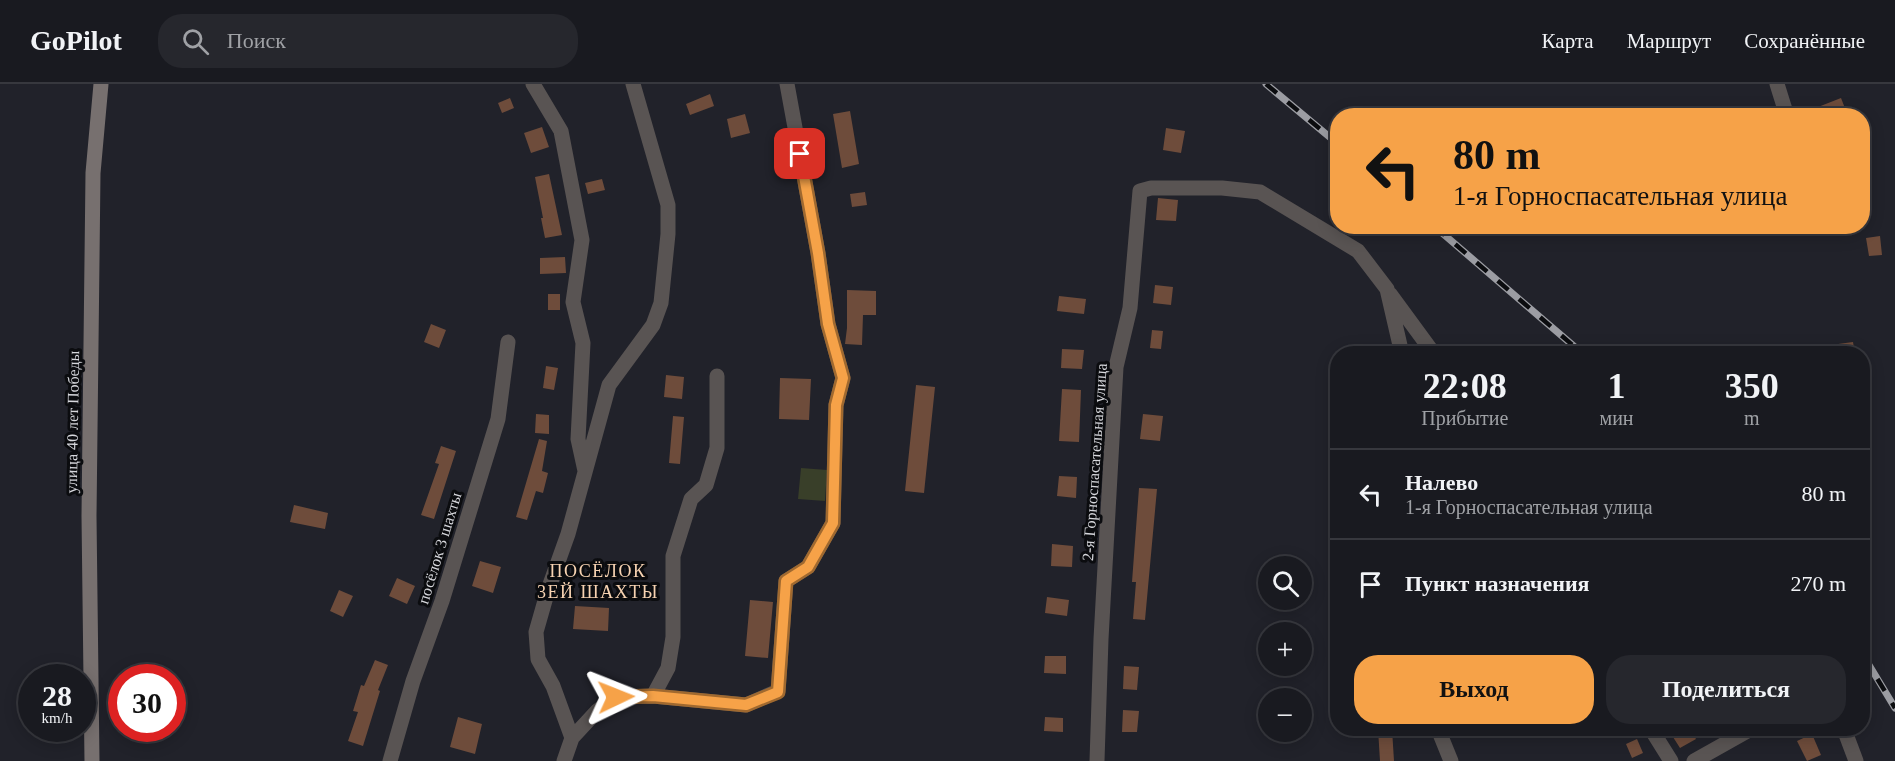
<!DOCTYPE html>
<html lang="ru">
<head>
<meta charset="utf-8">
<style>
	body { margin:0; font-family:"Times New Roman",serif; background:#26272d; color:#f1f3f6; height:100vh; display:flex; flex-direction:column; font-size:22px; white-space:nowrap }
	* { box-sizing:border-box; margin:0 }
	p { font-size:20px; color:#9fa1a5 }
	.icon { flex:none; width:33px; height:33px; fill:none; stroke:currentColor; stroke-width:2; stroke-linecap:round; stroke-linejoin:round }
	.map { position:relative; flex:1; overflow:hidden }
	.panel { position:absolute; left:1330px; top:262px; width:540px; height:390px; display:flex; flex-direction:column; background:#191a20; border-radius:24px; box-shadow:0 3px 15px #0003,0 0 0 2px #37383e }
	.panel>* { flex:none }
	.top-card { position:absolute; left:1330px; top:24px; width:540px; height:126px; border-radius:24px; box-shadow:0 3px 15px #0003,0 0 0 2px #37383e; background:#f6a248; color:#111; overflow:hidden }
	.controls { position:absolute; left:1258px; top:472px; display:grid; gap:12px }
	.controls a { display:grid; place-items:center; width:54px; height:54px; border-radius:50%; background:#191a20; box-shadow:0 3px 15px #0003,0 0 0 2px #37383e; font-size:30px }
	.speed { position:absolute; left:18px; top:580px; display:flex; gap:12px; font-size:30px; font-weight:700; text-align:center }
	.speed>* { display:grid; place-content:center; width:78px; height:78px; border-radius:50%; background:#191a20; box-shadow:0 3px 15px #0003,0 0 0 2px #37383e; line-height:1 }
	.speed small { font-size:15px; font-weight:400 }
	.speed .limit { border:9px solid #d22; background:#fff; color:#111 }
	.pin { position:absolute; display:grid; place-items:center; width:51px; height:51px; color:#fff; margin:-26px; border-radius:12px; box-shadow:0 3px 9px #0006 }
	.me { position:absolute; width:66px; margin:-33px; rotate:88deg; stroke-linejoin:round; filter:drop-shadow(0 0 4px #0008) }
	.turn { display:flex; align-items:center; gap:21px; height:126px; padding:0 24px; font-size:27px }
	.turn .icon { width:78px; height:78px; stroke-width:2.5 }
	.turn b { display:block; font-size:42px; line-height:51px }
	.eta { display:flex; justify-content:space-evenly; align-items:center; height:102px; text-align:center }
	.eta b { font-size:36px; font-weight:600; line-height:42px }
	.primary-button { display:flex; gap:12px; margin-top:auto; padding:12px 24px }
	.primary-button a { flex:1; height:69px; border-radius:24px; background:#f6a248; color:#111; font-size:24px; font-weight:600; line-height:69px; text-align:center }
	.primary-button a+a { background:#26272d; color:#f1f3f6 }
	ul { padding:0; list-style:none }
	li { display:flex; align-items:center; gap:18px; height:90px; padding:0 24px; border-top:2px solid #37383e }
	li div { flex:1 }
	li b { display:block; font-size:22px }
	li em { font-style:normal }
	header { display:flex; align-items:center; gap:36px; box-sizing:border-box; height:84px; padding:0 30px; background:#191a20; border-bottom:2px solid #37383e }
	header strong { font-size:28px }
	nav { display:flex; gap:33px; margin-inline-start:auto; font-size:21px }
	.search { width:420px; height:54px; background:#26272d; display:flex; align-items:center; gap:15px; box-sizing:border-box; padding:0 21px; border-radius:24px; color:#9fa1a5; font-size:22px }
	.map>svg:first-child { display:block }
	.green { fill:#393f29 }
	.building { fill:#6e4c3b }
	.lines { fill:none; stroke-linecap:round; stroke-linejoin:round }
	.street { stroke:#595453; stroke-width:15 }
	.secondary { stroke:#77706f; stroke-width:15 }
	.rail-casing { stroke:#9c9da3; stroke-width:7 }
	.rail { stroke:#0b0c0f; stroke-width:4.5; stroke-dasharray:14; stroke-linecap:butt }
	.route-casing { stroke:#a0692f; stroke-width:15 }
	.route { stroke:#f6a248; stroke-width:10 }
	.labels { text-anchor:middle; stroke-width:6; stroke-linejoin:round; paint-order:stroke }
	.street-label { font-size:16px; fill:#d6d7dc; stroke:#0b0c0f }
	.neighbourhood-label { font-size:18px; letter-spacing:1.5px; fill:#f7d3b2; stroke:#0b0c0f }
</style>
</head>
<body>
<header>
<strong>GoPilot</strong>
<div class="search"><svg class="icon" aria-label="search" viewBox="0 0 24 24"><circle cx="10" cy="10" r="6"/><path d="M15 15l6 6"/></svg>Поиск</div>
<nav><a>Карта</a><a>Маршрут</a><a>Сохранённые</a></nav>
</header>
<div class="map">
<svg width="1895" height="677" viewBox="0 0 1895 677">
	<rect width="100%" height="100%" fill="#21222a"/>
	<path class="green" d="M801,384L827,386L825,417L798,415Z"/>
	<path class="building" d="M710,10L714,22L690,31L686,20Z
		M510,14L514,24L502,29L498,19Z
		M1841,14L1848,32H1821L1818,23Z
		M850,27L859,80L842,84L833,30Z
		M745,30L750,49L731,54L727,35Z
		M542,43L549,63L531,69L524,49Z
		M1166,44L1185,47L1181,69L1163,66Z
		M549,90L562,151L545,154L541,134H543L535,93Z
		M602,95L605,106L588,110L585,99Z
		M865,108L867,121L852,123L850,110Z
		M1158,114L1178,116L1176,137L1156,136Z
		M1880,152L1882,171L1869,172L1866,154Z
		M565,173L566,189L540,190V174Z
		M1155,201L1173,203L1171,221L1153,219Z
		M847,206L876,207V231H863L862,261L845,260L847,244Z
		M548,210H560V226H548Z
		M1059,212L1086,215L1084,230L1057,227Z
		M431,240L446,246L439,264L424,258Z
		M1152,246L1163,247L1161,265L1150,264Z
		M1853,258L1855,270H1817L1816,263Z
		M1062,265L1084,266L1082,285L1061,284Z
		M546,282L558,284L554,306L543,304Z
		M666,291L684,293L682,315L664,313Z
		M780,294L811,295L809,336L779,335Z
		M916,301L935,303L924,409L905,407Z
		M1062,305L1081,306L1079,358L1059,357Z
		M536,330L549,331V350L535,349Z
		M1143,330L1163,332L1160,357L1140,355Z
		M673,332L684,333L680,380L669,379Z
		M539,355L547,357L542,387L548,389L543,409L536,407L527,436L516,433Z
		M441,362L456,367L434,435L421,431L439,380L435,379Z
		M1059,392L1077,393L1076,414L1057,412Z
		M1139,404L1157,405L1145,536L1133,535L1136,498H1132Z
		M294,421L328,429L325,445L290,438Z
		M1052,460L1073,462L1072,483L1051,482Z
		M480,477L501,483L493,509L472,502Z
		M397,494L415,502L407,520L389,512Z
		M339,506L353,512L343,533L330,527Z
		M1047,513L1069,516L1067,532L1045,529Z
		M750,516L773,518L768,574L745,572Z
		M575,522L609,524L608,547L573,545Z
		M1045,572H1066V590L1044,589Z
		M375,576L388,581L378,606L380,607L363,662L348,657L358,628L353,627L361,601L364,602Z
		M1124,582L1139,583L1137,606L1123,605Z
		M1123,626L1139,627L1137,648H1122Z
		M458,633L482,640L475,670L450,663Z
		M1045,633L1063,634V648L1044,647Z
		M1378,645H1392L1394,677H1380Z
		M1687,645H1690L1696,655L1680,664L1673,653Z
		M1812,650L1821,671L1807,677L1797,657Z
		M1637,655L1643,669L1632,674L1626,660Z"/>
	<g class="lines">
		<path class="street" d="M533,0L561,47L582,156L573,218L583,259L578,355L585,387
			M1777,0L1787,32
			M1390,210L1434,270
			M653,612L668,584L673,553V472L691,415L706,401L717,364V292
			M1438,645L1451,677
			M1651,645L1671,677
			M1844,645L1856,677
			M572,654L553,602L538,575L536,548L548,506L568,450L609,301L653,241L661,219L668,150V121L633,0
			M390,677L413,597L442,517L498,335L508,258
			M564,677L572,654L597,627L616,613L653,612L746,621L778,607L786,497L808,483L833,439L836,321L843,294L828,240L818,169L787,0
			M1097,677L1101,555L1116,283L1130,224L1140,107L1151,104H1222L1260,108L1358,167L1387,205L1402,270
			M1694,677L1751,645"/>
		<path class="secondary" d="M92,677L89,432L93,89L101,0"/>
		<g class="rail-casing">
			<path id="rail" d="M1266,0L1338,60
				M1434,142L1583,270
				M1863,571L1895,624"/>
		</g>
		<use href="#rail" class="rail"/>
	</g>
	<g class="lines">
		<g class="route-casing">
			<path id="route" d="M616,613L653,612L746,621L778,608L786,497L808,483L833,439L836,321L843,294L828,240L818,169L800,70"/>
		</g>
		<use href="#route" class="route"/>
	</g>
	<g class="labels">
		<g class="street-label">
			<text transform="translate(72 338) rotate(-89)" y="6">улица 40 лет Победы</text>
			<text transform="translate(1094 378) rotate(-86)" y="6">2-я Горноспасательная улица</text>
			<text transform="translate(439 464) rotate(-73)" y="6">посёлок 3 шахты</text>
		</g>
		<g class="neighbourhood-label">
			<text x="598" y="493">ПОСЁЛОК<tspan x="598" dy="21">3ЕЙ ШАХТЫ</tspan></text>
		</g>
	</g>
</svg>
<div class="controls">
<a><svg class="icon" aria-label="search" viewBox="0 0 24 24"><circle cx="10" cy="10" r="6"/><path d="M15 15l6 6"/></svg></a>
<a>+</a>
<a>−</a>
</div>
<div class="speed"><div>28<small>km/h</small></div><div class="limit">30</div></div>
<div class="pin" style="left:800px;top:70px;background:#d93025"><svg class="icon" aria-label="arrive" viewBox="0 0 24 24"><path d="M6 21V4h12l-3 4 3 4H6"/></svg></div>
<svg class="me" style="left:616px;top:613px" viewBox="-20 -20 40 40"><path d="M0-17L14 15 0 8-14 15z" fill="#f6a248" stroke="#fff" stroke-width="4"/></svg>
<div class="top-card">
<div class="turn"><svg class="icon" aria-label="left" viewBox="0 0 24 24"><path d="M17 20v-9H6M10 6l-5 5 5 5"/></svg><div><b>80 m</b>1-я Горноспасательная улица</div></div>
</div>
<section class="panel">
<div class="eta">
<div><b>22:08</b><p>Прибытие</p></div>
<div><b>1</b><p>мин</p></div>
<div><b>350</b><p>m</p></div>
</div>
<ul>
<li><svg class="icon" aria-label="left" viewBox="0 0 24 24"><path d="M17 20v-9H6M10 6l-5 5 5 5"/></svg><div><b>Налево</b><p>1-я Горноспасательная улица</p></div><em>80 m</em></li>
<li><svg class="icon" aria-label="arrive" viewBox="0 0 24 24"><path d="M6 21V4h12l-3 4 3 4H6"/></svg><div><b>Пункт назначения</b></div><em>270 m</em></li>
</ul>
<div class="primary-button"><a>Выход</a><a>Поделиться</a></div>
</section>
</div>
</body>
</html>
